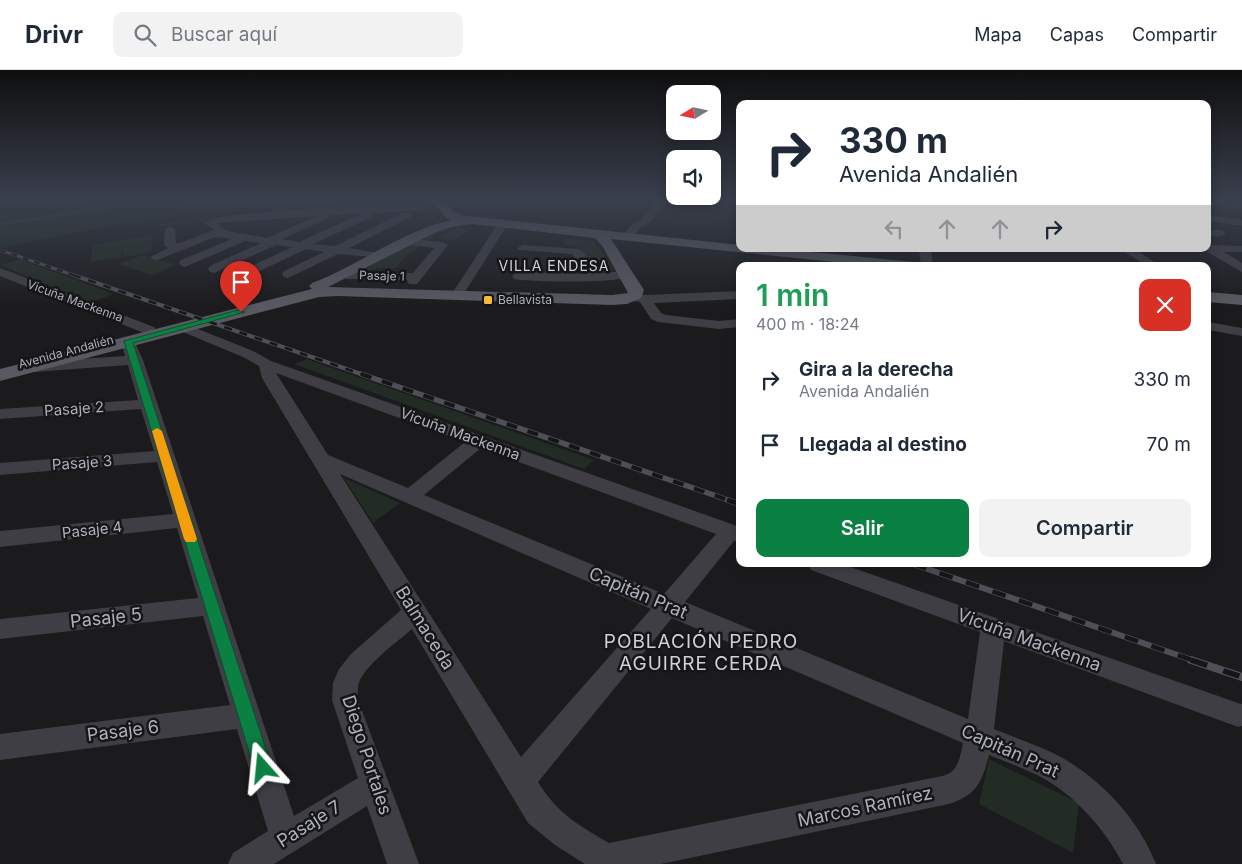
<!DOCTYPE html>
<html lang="es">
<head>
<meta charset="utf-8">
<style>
	body { margin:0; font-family:Inter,sans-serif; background:#f2f2f3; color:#1f2937; height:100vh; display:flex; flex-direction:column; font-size:19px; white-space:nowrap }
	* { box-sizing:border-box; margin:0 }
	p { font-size:16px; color:#747a83 }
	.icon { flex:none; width:28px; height:28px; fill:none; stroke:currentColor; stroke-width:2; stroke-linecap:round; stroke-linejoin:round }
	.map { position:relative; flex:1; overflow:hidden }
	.drawer { position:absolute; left:736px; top:192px; width:475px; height:305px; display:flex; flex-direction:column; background:#fff; border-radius:10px; box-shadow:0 2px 12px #0003 }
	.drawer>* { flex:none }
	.guide { position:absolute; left:736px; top:30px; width:475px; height:152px; border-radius:10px; box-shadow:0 2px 12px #0003; background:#fff; color:#1f2937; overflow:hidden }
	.needle { width:32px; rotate:260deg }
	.tools { position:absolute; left:666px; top:15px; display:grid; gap:10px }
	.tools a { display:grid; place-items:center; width:55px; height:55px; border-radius:10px; background:#fff; box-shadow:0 2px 12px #0003; font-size:25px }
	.pin { position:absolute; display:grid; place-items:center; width:42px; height:42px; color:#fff; margin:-51px -21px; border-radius:50% 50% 50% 0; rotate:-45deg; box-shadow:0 0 5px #0007 }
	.pin .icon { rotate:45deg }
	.me { position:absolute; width:55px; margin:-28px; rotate:342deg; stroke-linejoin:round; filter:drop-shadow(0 0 4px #0008) }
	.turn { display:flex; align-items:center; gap:18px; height:105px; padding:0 20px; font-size:22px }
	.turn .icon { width:65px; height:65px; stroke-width:2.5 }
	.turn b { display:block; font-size:35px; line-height:42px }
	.lanes { display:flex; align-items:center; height:48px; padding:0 20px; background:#0003; justify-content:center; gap:25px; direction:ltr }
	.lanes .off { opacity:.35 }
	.round { display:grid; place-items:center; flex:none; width:52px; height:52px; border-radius:10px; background:#f2f2f3 }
	.overview { display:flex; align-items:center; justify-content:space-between; height:85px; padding:0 20px }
	h1 { font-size:30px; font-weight:600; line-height:38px; color:#1e9e55 }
	.cta { display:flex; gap:10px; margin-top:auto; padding:10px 20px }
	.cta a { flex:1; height:58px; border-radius:10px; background:#0b8043; color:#fff; font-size:20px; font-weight:600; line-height:58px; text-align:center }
	.cta a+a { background:#f2f2f3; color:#1f2937 }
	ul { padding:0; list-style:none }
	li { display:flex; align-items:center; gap:15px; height:65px; padding:0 20px }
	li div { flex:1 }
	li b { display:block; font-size:19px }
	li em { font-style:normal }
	header { display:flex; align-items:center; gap:30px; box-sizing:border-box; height:70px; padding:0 25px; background:#fff; border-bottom:1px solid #e0e1e3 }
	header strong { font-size:24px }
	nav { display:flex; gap:28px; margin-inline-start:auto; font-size:18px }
	.search { width:350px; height:45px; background:#f2f2f3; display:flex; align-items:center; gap:12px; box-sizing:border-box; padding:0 18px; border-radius:10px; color:#747a83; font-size:19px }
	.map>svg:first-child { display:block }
	.green { fill:#222b24 }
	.water { fill:#303941 }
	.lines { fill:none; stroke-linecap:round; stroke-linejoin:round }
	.minor { fill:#3e3e44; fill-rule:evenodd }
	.major { fill:#585961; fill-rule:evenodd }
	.rail-far4-casing { stroke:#4f5057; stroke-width:3 }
	.rail-far3-casing { stroke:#4f5057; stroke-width:4 }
	.rail-far2-casing { stroke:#4f5057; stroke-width:5.5 }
	.rail-far1-casing { stroke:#4f5057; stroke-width:6 }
	.rail-casing { stroke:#4f5057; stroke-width:8 }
	.rail-far4 { stroke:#161518; stroke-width:2; stroke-dasharray:6; stroke-linecap:butt }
	.rail-far3 { stroke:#161518; stroke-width:2.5; stroke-dasharray:8; stroke-linecap:butt }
	.rail-far2 { stroke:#161518; stroke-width:4; stroke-dasharray:11; stroke-linecap:butt }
	.rail-far1 { stroke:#161518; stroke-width:4.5; stroke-dasharray:14; stroke-linecap:butt }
	.rail { stroke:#161518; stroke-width:5.5; stroke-dasharray:17; stroke-linecap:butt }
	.route { fill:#0b8043; stroke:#07532c }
	.slow { fill:#f59e0b }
	.poi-dot { fill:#f2bb3d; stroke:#161518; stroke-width:2 }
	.labels { text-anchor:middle; stroke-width:5; stroke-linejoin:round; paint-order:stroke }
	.far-street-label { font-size:12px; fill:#adb1bc; stroke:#161518 }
	.far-poi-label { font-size:12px; fill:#adb1bc; stroke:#161518; text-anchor:start }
	.far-neighbourhood-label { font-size:14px; letter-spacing:1px; fill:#ced1d8; stroke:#161518 }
	.street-label { font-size:15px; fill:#adb1bc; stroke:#161518 }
	.near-street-label { font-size:18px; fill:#adb1bc; stroke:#161518 }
	.near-neighbourhood-label { font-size:19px; letter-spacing:1px; fill:#ced1d8; stroke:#161518 }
</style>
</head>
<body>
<header>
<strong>Drivr</strong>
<div class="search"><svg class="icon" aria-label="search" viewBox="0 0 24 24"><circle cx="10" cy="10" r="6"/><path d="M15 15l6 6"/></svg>Buscar aquí</div>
<nav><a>Mapa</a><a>Capas</a><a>Compartir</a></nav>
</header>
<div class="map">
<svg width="1242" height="794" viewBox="0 0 1242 794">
	<rect width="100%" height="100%" fill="#1b1b1d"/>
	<path class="green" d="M154,128H226L154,134L124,133L0,153V144L49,143L115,131Z
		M252,129L264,130L262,134L109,156L0,178V156L5,155L119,137H174Z
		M394,133L427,137L435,143H425L419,139L209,150L148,158V156C230,144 312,137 394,133Z
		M456,157L472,159L453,171L436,168Z
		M448,158L408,184L396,198H377L365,203H361C381,186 423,165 448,158Z
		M151,165L152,182L123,187L122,170Z
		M565,168L594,171L613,200L601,202L579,178L564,175Z
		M122,170V187L91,192L92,175Z
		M143,185L177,195L152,205L118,194Z
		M20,189L113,224L91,233L0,195Z
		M307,289L594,390L584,399L294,294Z
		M344,408L400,433L373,453Z
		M989,689L1079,733L1073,783L979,734Z"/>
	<path class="water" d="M226,128H336L314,132L262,134L263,130L252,129L174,137H119L0,156V153L124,133L154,134Z"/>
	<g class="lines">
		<path class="minor" d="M658,128H668L648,154L640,158L632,168H624L623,166L632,154L640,150Z
			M1208,129L1242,133V139L1208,135Z
			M418,135L423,138L422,140L374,143L372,147L313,174L335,176L403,143H411V147L349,178L385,184L387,186L385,188L338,184L288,208L284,207L282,204L284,201L324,182L306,179L247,207L243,206L241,203L243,200L292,177L276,175L214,203L210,202L208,199L210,196L261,173L245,171L185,197L181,196L179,193L181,190L232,169L215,167L160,189L156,190L150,187L168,178L164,175L165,159L170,156L175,159L176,173H180L214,160L204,153C217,140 388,136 418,135ZM363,143L299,172L282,169L329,148V145ZM317,146L267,168L227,161L217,153Z
			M1208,145L1242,150V156L1208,151Z
			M503,151L508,154L463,225L457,229L452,228L451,225L499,152Z
			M1208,160H1221L1226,163L1221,166H1208Z
			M407,169L442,172L448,175L417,214H409L407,210L347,209L341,205L347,201L413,203L434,178L403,174L401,172Z
			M523,175L578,179L582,181L600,203L626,201L632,205C624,214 529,212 514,209L512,206L518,202L588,204L572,184L519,180L517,178Z
			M1208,175L1242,176V182H1224L1242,193V202L1204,180L1203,179H1208Z
			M919,179H931L933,196H921Z
			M1120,179H1134L1161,196H1147Z
			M0,198L154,257L156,260L154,263H144L0,206Z
			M740,221V229L654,233L661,243L666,245L719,251L740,249V257L719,259L658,252L651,249L640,232L628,230L627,227L633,223L645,225Z
			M1208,252L1242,258V266L1208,260Z
			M183,253L253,281L271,291L740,457V472L734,471L685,532L968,649L980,562L811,500L808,494H842L1238,633L1242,634V656L1238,657L1004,571L994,659C1016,668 1040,676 1061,687C1103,711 1138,749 1156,794H1123C1105,759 1074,724 1039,706C1023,698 1006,692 989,685C982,712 977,725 949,734L661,794H585L555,775L528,753L412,559C397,572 369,592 360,610C357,616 358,624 358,630L419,794H387L367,736L274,794H228L233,783L268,761L237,659L0,690V664L230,635L203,546L0,569V549L198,528L177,458L0,477V461L173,444L157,392L0,405V393L154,381L141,339L0,349V339L138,330L128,295L34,302L29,300L26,297L29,294L34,292L125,286L121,271L123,268H133L143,290L294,746L358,708L332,630L333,613L339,599L351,584L401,540L262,308L259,296L243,287L178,260L176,257ZM276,303L465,372L408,418L328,385ZM481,378L716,464L664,524L424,425ZM340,404L651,539L521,687ZM672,548L963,673C960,688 958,703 942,706L609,773C578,755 557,743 538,712Z"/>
		<path class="major" d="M430,128H442L454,142L467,146L740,175V179H781L914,192L919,193L921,196H873L611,169L644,220L641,228L627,234L612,235L338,226L319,227L0,311V299L312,219L309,216L312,213C360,195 401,161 452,150L446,148ZM472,154L595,168L603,177L628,223L612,225L328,217L436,162L452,157Z
			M1208,222L1242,225V235L1208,232Z"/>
		<g class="rail-far4-casing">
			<path id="rail-far4" d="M0,180L76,206"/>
		</g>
		<g class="rail-far3-casing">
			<path id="rail-far3" d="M73,205L364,305"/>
		</g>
		<g class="rail-far2-casing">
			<path id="rail-far2" d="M361,304L731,431"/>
		</g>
		<g class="rail-far1-casing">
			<path id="rail-far1" d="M727,430L740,434
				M913,494L1195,591"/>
		</g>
		<g class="rail-casing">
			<path id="rail" d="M1191,590L1242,607"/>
		</g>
		<use href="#rail-far4" class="rail-far4"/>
		<use href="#rail-far3" class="rail-far3"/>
		<use href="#rail-far2" class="rail-far2"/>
		<use href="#rail-far1" class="rail-far1"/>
		<use href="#rail" class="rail"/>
	</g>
	<linearGradient id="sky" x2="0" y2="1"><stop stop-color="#0f0f10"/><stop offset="0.54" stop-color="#393f4c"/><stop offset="1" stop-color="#393f4c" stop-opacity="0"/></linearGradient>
	<rect width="1242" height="239" fill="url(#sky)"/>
	<path class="route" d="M238,240L245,242L133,273L272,698L269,704L263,707L257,704L254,698L124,271Z"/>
	<path class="slow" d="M157,358L162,361L197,469L195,472H186L184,469L152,361Z"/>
	<rect class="poi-dot" x="483" y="225" width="10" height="10" rx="2.5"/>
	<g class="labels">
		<g class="far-street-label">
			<text transform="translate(382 206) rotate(2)" y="4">Pasaje 1</text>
			<text transform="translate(75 231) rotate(20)" y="4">Vicuña Mackenna</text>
			<text transform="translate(66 282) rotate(-15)" y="4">Avenida Andalién</text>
		</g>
		<g class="far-poi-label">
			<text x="498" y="234">Bellavista</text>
		</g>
		<g class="far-neighbourhood-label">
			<text x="554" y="201">VILLA ENDESA</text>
		</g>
		<g class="street-label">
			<text transform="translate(74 339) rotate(-4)" y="5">Pasaje 2</text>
			<text transform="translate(460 364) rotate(20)" y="5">Vicuña Mackenna</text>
			<text transform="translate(82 393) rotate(-4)" y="5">Pasaje 3</text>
			<text transform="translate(92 460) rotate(-6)" y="5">Pasaje 4</text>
		</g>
		<g class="near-street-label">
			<text transform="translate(638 523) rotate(23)" y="6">Capitán Prat</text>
			<text transform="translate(106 548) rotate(-6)" y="6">Pasaje 5</text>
			<text transform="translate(425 558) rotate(58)" y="6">Balmaceda</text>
			<text transform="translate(1029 570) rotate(20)" y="6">Vicuña Mackenna</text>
			<text transform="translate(123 661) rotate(-7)" y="6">Pasaje 6</text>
			<text transform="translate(1010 681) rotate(24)" y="6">Capitán Prat</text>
			<text transform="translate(367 685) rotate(72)" y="6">Diego Portales</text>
			<text transform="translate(865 737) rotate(-12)" y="6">Marcos Ramírez</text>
			<text transform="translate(309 754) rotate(-32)" y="6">Pasaje 7</text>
		</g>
		<g class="near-neighbourhood-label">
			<text x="701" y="578">POBLACIÓN PEDRO<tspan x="701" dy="22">AGUIRRE CERDA</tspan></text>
		</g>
	</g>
</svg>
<div class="tools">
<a><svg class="needle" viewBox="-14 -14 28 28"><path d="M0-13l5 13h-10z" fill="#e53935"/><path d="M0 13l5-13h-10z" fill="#747a83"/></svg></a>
<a><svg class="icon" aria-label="sound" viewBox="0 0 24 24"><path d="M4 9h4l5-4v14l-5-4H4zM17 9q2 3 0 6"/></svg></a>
</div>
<div class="pin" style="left:241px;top:242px;background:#d93025"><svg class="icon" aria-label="arrive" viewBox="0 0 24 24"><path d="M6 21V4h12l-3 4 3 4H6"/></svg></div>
<svg class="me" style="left:263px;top:698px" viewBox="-20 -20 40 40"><path d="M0-17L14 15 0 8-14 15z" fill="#0b8043" stroke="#fff" stroke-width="4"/></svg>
<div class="guide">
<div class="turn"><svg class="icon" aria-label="right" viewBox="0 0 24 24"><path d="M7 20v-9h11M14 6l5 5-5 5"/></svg><div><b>330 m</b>Avenida Andalién</div></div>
<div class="lanes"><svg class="icon off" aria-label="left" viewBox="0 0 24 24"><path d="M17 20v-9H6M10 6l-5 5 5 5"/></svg><svg class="icon off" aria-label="ahead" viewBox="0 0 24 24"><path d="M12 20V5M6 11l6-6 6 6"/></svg><svg class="icon off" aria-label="ahead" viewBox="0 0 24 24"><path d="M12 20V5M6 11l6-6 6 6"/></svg><svg class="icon" aria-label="right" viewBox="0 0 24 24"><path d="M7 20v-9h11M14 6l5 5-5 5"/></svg></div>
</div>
<section class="drawer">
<div class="overview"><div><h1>1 min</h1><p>400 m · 18:24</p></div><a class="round" style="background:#d93025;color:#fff"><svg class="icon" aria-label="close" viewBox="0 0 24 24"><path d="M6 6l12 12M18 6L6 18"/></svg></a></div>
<ul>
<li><svg class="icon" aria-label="right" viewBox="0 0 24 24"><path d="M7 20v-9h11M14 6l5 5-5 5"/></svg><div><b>Gira a la derecha</b><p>Avenida Andalién</p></div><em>330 m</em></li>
<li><svg class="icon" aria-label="arrive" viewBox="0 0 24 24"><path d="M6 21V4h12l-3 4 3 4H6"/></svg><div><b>Llegada al destino</b></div><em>70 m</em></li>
</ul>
<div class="cta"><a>Salir</a><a>Compartir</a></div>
</section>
</div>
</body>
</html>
